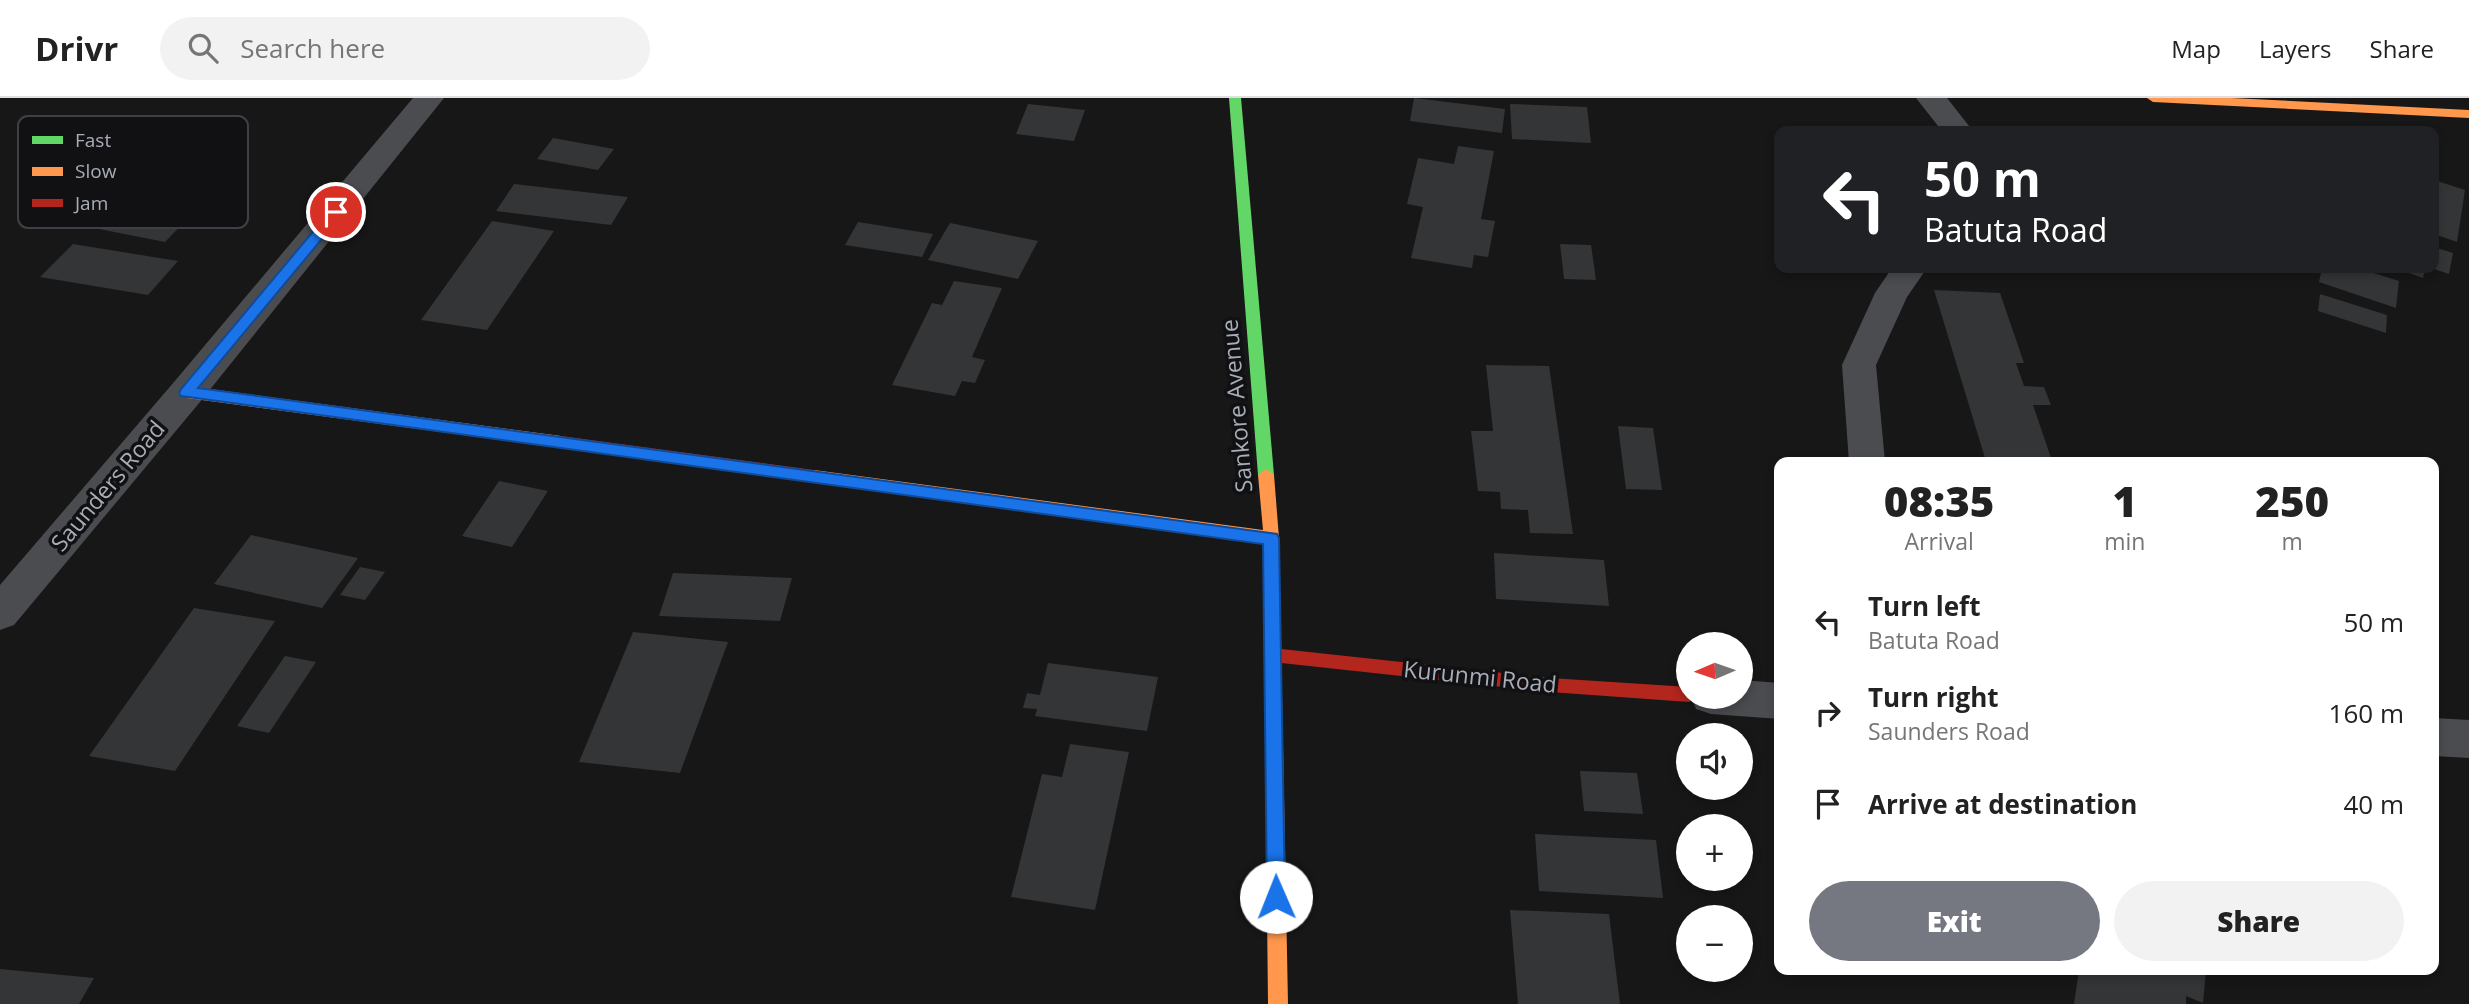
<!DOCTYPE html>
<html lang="en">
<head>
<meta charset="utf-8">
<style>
	body { margin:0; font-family:"Open Sans",sans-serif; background:#f2f2f2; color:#222; height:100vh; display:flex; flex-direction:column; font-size:26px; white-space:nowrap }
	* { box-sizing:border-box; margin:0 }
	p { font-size:23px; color:#767676 }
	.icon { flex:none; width:38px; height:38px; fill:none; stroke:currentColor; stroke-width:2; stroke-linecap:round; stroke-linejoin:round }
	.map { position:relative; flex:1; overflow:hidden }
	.side { position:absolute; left:1774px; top:359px; width:665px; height:518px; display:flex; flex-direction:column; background:#fff; border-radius:14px; box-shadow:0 4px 10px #0003 }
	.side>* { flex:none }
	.banner { position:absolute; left:1774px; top:28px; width:665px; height:147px; border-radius:14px; box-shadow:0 4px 10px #0003; background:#202124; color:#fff; overflow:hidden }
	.needle { width:46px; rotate:268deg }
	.buttons { position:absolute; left:1676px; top:534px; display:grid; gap:14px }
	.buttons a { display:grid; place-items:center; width:77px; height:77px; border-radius:50%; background:#fff; box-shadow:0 4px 10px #0003; font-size:35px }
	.pin { position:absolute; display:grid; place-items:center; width:60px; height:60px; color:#fff; margin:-30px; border:4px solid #fff; border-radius:50%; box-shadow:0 2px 7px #0007 }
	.me { position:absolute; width:77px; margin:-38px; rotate:359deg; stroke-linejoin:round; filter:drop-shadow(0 0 5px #0008) }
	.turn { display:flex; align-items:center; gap:24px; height:147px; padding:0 35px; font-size:32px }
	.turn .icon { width:91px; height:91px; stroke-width:2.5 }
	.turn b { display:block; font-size:49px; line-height:60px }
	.eta { display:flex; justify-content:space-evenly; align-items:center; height:119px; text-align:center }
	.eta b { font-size:42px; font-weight:800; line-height:49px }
	.primary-button { display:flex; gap:14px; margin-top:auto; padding:14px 35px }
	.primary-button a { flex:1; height:80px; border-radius:42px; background:#757880; color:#fff; font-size:28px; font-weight:800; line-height:80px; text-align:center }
	.primary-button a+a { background:#f2f2f2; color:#222 }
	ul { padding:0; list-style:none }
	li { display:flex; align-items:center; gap:21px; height:91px; padding:0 35px }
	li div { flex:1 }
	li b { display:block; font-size:26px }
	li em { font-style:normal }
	header { display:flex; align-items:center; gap:42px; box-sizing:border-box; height:98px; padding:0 35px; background:#fff; border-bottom:2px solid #e0e0e0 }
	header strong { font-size:33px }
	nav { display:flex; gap:38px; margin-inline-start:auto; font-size:24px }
	.search { width:490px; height:63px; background:#f2f2f2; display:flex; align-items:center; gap:18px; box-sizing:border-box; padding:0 24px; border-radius:38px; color:#767676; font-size:26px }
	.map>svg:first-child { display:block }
	.building { fill:#343537 }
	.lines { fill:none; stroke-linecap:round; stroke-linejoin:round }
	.street { fill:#4b4c50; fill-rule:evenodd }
	.fast { fill:#63d668; fill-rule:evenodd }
	.slow { fill:#ff974d; fill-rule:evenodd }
	.jam { fill:#b3261e; fill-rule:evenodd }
	.route { fill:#1a73e8; stroke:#114b97; stroke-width:2 }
	.labels { text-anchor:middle; stroke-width:7; stroke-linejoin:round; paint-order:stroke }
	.street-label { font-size:23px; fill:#a8adb8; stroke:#111113 }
	.key { fill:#111113; stroke:#3e4045; stroke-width:2 }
	.key-label { font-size:19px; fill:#a8adb8 }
</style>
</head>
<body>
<header>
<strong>Drivr</strong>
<div class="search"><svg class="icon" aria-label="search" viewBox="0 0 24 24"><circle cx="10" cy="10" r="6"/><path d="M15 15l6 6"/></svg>Search here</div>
<nav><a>Map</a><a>Layers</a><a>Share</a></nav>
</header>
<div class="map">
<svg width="2469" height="906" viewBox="0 0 2469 906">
	<rect width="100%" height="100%" fill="#171717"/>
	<path class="building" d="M1414,0L1505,11L1502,35L1410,23Z
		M1028,6L1085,12L1074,43L1016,36Z
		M1510,6L1587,9L1591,45L1512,41Z
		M553,40L614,51L598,72L537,61Z
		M186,45L249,57L165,144L99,131Z
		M1458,48L1494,53L1481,121L1495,123L1488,159L1474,157L1472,170L1411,160L1423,109L1407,106L1418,60L1454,66Z
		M2434,82L2465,92L2457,144L2434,136Z
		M514,86L628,99L611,127L496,113Z
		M492,123L554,133L487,232L421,222Z
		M858,124L933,136L922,159L845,147Z
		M950,125L1038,143L1018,181L928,162Z
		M73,146L178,163L148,197L40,179Z
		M1560,146L1591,147L1596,182L1564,181Z
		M2434,149L2453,155L2449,176L2434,171Z
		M2322,170H2358L2399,183L2396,210L2319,184Z
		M2395,170H2425L2423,180Z
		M954,183L1002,190L972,259L985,262L975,285L962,283L955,298L892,287L932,205L942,207Z
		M1934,192L2000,195L2024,265H2016L2024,288L2044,289L2051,307H2033L2052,363L1996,364L1995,360H1985Z
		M2320,196L2387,217L2386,235L2318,213Z
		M1486,267L1549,268L1573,436L1530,435L1528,412L1501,411L1500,394L1478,393L1471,333H1493Z
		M1618,328L1653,330L1662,392L1626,391Z
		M499,383L548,393L512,449L462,438Z
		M251,437L358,460L322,510L214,486Z
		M1494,455L1604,462L1609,508L1496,501Z
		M360,469L385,474L365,502L340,497Z
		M673,475L792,480L780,523L659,518Z
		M194,510L275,523L175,673L89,658Z
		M633,534L728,544L680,675L579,664Z
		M285,558L316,564L269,635L237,628Z
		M1048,565L1158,579L1147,633L1035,618L1037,611L1023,610L1027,595L1040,597Z
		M1070,646L1129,654L1095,812L1011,799L1042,676L1062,679Z
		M1580,673L1637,675L1643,716L1584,713Z
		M1535,736L1656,742L1663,800L1539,793Z
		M1510,812L1609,816L1620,906H1518Z
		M0,871L94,880L79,906H0Z
		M2079,872H2206L2203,905L2186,898V906H2074Z"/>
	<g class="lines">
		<path class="street" d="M413,0H444L200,304L14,527L0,532V487L174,284Z
			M1916,0H1947L1973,33H1942Z
			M1892,170H1927L1907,199L1876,267L1885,364H1849L1842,267L1875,195Z
			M1741,582L1780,585V621L1711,616L1696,611L1691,598H1741Z
			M2434,620L2469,622V660L2434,658Z"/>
		<path class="fast" d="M1229,0H1241L1274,377L1266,383L1258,377Z"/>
		<path class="slow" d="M2147,0H2231L2469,12V20L2153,4Z
			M187,288L561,338L568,344L561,350L187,300L180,294Z
			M1266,371L1274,377L1279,440L1288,906H1268L1263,445L814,384L806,378L814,372L1263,432L1258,377Z"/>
		<path class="jam" d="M561,338L814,372L822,378L814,384L561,350L554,344Z
			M1272,550L1550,580L1689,589V598H1697L1689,604L1550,594L1272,564L1266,562L1264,557L1266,552Z"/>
	</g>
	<path class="route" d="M336,110L341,111V118L198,290L1277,436L1279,440L1285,799L1283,805L1276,808L1269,805L1267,799L1263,446L181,298L179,295L181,291L332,111Z"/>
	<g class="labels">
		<g class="street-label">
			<text transform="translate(1237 308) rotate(-95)" y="8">Sankore Avenue</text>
			<text transform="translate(108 388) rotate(-50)" y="8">Saunders Road</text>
			<text transform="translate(1480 579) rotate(6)" y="8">Kurunmi Road</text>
		</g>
	</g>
	<rect x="18" y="18" width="230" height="112" rx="10" class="key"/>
	<rect x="32" y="38" width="31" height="8" fill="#63d668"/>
	<rect x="32" y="69" width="31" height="9" fill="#ff974d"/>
	<rect x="32" y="101" width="31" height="8" fill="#b3261e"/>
	<g class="key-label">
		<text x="75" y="49">Fast</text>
		<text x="75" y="80">Slow</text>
		<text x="75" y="112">Jam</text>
	</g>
</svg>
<div class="buttons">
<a><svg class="needle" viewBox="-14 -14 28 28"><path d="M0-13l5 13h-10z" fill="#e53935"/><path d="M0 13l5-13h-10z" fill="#767676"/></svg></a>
<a><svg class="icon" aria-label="sound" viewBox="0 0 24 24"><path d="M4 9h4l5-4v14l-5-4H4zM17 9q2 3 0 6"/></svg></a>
<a>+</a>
<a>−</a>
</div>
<div class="pin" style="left:336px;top:114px;background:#d93025"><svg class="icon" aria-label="arrive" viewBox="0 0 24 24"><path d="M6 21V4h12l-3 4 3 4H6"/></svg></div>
<svg class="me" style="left:1276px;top:799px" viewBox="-20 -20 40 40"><circle r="19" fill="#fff"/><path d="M0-13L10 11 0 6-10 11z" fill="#1a73e8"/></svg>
<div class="banner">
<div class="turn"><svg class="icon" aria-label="left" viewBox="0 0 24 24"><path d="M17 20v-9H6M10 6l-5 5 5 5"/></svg><div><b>50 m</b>Batuta Road</div></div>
</div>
<section class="side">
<div class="eta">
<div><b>08:35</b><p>Arrival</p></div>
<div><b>1</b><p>min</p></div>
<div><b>250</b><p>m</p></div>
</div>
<ul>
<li><svg class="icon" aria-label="left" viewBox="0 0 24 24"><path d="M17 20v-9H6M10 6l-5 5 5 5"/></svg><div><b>Turn left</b><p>Batuta Road</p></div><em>50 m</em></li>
<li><svg class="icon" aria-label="right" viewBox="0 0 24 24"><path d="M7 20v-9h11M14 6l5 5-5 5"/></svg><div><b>Turn right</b><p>Saunders Road</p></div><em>160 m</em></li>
<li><svg class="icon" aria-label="arrive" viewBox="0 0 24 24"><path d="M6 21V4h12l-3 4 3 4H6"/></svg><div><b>Arrive at destination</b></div><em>40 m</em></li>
</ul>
<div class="primary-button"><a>Exit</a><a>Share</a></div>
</section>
</div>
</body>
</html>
